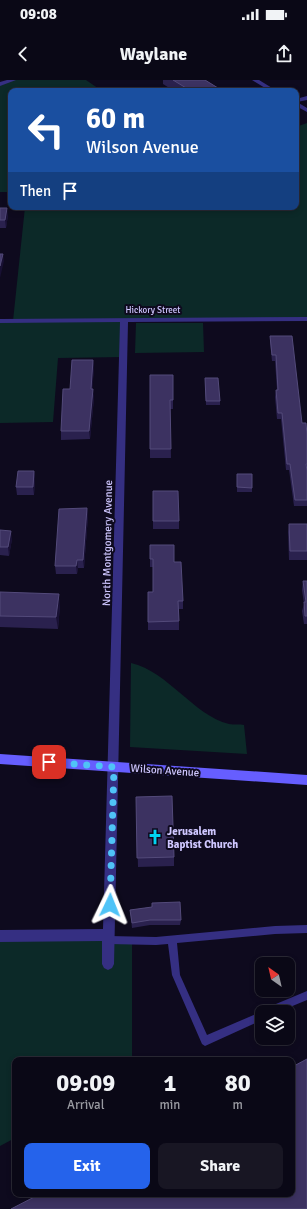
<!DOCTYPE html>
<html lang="en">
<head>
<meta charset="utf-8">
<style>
	body { margin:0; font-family:Signika,sans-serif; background:#181623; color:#f1f3f6; height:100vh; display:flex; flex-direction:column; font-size:15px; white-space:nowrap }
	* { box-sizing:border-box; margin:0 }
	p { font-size:13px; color:#999aa1 }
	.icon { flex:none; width:22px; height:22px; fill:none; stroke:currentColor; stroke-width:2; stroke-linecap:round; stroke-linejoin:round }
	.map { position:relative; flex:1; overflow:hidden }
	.drawer { position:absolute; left:12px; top:977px; width:283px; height:140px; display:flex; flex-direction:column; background:#0a0816; border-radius:8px; box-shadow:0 2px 6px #0003,0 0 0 1px #2a2935 }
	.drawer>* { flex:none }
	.top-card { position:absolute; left:8px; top:8px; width:291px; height:122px; border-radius:8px; box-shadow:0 2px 6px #0003,0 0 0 1px #2a2935; background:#1a4fa0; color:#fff; overflow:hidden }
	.needle { width:26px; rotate:326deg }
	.tools { position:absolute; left:255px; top:877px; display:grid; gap:8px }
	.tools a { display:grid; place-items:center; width:40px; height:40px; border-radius:8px; background:#0a0816; box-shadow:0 2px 6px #0003,0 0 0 1px #2a2935; font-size:20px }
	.pin { position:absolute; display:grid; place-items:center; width:34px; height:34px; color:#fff; margin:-17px; border-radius:8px; box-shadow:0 2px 6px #0006 }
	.me { position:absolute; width:44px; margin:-22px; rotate:2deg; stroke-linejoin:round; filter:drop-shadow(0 0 3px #0008) }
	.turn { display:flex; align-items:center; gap:14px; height:84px; padding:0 12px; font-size:18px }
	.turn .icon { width:52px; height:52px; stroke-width:2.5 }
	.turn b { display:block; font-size:28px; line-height:34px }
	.then { display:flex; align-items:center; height:38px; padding:0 12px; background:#0003; gap:8px; font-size:15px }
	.eta { display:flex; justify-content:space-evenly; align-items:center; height:68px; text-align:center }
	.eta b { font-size:24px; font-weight:800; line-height:28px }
	.primary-button { display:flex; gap:8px; margin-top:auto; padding:8px 12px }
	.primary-button a { flex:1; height:46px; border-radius:8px; background:#2563eb; color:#fff; font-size:16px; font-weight:800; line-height:46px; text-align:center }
	.primary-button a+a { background:#181623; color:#f1f3f6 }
	.status { display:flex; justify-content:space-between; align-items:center; height:28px; padding:0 20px; background:#0a0816; direction:ltr }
	.status svg { height:11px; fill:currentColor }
	header { display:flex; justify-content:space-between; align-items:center; height:52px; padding:0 12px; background:#0a0816; font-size:18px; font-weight:800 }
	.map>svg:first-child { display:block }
	.green { fill:#0c2928 }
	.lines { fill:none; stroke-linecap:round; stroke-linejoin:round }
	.service { fill:#352f82; fill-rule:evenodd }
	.minor { fill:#352f82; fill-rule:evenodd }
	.secondary { fill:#665eff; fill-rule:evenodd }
	.wall { fill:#2a214e }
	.shaded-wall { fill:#181033 }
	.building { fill:#3c3261; stroke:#534a7a }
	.route { stroke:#4fc3f7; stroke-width:7; stroke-dasharray:0 12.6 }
	.labels { text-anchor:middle; stroke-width:4; stroke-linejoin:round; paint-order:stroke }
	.far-street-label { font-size:9px; fill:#cfc7ff; stroke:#0e0a1e }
	.street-label { font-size:11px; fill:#cfc7ff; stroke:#0e0a1e }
	.poi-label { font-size:11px; font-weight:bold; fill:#cfc7ff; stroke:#0e0a1e; text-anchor:start }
</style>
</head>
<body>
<div class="status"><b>09:08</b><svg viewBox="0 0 49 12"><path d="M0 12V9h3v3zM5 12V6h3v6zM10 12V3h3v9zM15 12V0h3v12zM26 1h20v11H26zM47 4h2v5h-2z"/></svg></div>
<header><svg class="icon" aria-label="back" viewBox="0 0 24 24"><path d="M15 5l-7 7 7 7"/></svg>Waylane<svg class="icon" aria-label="share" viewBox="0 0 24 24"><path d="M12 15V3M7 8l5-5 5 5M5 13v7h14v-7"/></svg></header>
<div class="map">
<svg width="307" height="1129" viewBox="0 0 307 1129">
	<rect width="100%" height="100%" fill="#0e0a1e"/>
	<path class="green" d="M13,0H86L102,11H11V112H0V4Z
		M307,43V239L124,240L123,277L58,278L53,342L0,343V241H13L25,127H296V47Z
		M136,243H203L204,272L135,273Z
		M131,583C169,592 193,635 229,644C234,645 240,644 244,645L247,674L130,667Z
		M0,856L132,860V980H15V1058L0,1066Z"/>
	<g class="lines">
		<path class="service" d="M307,845V853L275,854L177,863L180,895L207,955L263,931L264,929L307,911V920L278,932H262V940L205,966L202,964L172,895L168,864L156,865L109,864L106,863L105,860L106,857L109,856L156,857L275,846Z"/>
		<path class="minor" d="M7,0H16L0,6V2Z
			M252,0H259L277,11H270Z
			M307,16V20L297,22L307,28V32L296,26V19Z
			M307,237V241L128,242L114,884L112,888L108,890L104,888L102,884V861L0,862V850L103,849L120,242L0,243V239Z"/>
		<path class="secondary" d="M0,674L307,695V705L0,684Z"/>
	</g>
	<path class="wall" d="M163,0H205L218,8L217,10L218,11H174L163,4Z
		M0,128L8,135L6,148H0Z
		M270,256L302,343L307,355V426H294L289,390H286L281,339H277L275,317L276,310H277L275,281H272L270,262Z
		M93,280L94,288L92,309L94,318L90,359L61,360V351L70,309Z
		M150,295H173V329H170L171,378H150Z
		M205,298L220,321V325H206Z
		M34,391L35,399L34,415H17L16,407Z
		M237,394L252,408V412H237Z
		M153,411L179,441V449H153Z
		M87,428L88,436L84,488H78L77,494H56L55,486Z
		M289,444H307V480H289L288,452Z
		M0,450L12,459L9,476L0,475Z
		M150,465L174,482L183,521V529H179V550H148V512H153V487H150Z
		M303,501H307V544H304L302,531L304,524L302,510Z
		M0,512L60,525L58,549L0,547Z
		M136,717L174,777V786L138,787Z
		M152,827L181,840L180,845H150L132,848L130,830Z"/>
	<path class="shaded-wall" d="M7,128L8,135L6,148L5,140Z
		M3,174L4,181L0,198V186Z
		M93,280L94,288L92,318L91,309Z
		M93,309L94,318L90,359L89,351Z
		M34,391L35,399L34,415L33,407Z
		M87,428L88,436L84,488L83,480Z
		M11,451L12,459L9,476L8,467Z
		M77,480L78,488L77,494L76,486Z
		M59,514L60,525L58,549L56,537Z"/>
	<path class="building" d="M173,0H205L218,8L215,9L218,11H191Z
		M0,128H7L5,140H0Z
		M0,174H3L0,186Z
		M270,256H292L302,343H306L307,355V384H306L307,391V420H295L290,384H287L282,333H278L276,310H278L276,275H272Z
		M72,280H93L91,309H93L89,351H61L63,309H70Z
		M150,295H173V320H170L171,369H150Z
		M205,298H218L220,321H206Z
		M18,391H34L33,407H16Z
		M237,394H252V408L237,407Z
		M153,411H178L179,441H153Z
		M87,428L83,480H77L76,486H55L59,429Z
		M289,444H307V471H290Z
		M0,450L11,451L8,467H0Z
		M150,465H174V482H181L183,521H178L179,541L148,542V512H153V479H150Z
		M303,501H307V536H305L304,522H306Z
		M0,512L59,514L56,537L0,536Z
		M172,716L174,777L137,778L136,717Z
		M180,822L181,840H150L132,843L130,830L152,827V823Z
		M307,979V1129H11L40,1114H292V987Z"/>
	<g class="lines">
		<path class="route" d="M49,682L114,687L110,825"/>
	</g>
	<defs>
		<g id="church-bare" transform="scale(1.2)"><path d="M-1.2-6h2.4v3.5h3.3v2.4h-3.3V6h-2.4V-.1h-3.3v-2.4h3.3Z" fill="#00d3f2" stroke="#0e0a1e" stroke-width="2.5" paint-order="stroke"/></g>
	</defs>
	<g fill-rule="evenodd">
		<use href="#church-bare" x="155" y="757"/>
	</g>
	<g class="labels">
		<g class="far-street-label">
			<text x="153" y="233">Hickory Street</text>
		</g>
		<g class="street-label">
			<text transform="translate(107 463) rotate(-89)" y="4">North Montgomery Avenue</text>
			<text transform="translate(165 690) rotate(4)" y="4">Wilson Avenue</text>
		</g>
		<g class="poi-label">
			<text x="167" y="755">Jerusalem<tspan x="167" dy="13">Baptist Church</tspan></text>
		</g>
	</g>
</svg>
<div class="tools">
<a><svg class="needle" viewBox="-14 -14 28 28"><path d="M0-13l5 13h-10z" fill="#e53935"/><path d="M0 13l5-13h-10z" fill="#999aa1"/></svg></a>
<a><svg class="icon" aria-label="layers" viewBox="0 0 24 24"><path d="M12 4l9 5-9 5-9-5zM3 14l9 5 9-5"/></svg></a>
</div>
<div class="pin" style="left:49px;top:682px;background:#d93025"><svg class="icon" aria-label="arrive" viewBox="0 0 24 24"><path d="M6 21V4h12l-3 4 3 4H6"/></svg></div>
<svg class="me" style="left:110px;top:825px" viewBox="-20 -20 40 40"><path d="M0-17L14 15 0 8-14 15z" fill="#4fc3f7" stroke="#fff" stroke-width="4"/></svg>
<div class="top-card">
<div class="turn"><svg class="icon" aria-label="left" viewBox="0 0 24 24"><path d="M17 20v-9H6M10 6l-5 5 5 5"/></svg><div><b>60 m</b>Wilson Avenue</div></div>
<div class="then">Then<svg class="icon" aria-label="arrive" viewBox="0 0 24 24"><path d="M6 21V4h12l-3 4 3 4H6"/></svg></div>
</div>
<section class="drawer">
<div class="eta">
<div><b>09:09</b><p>Arrival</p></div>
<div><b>1</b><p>min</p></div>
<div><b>80</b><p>m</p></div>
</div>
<div class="primary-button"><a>Exit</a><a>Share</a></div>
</section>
</div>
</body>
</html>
